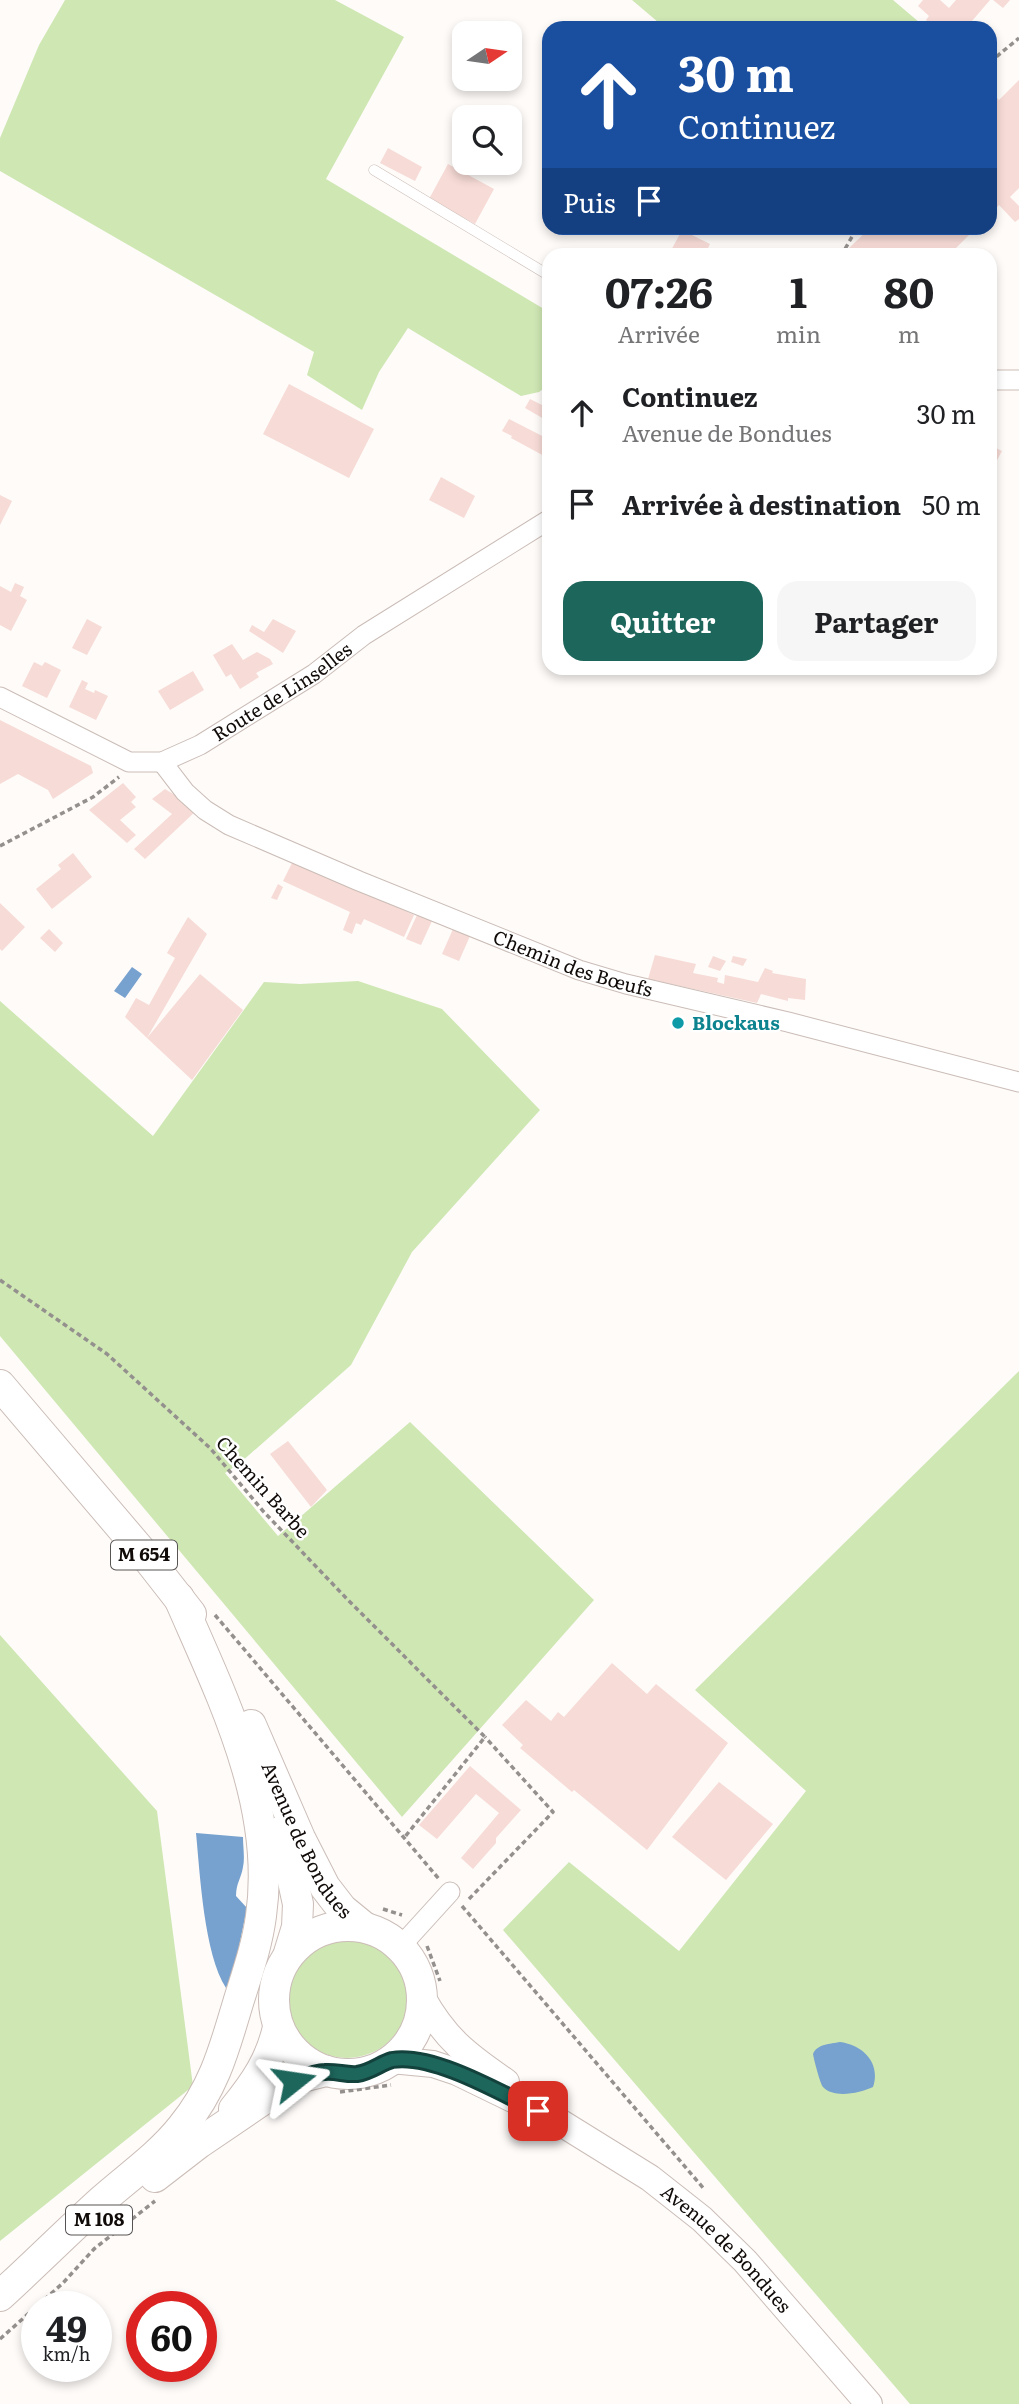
<!DOCTYPE html>
<html lang="fr">
<head>
<meta charset="utf-8">
<style>
	body { margin:0; font-family:Literata,serif; background:#f6f6f6; color:#202124; height:100vh; display:flex; flex-direction:column; font-size:26px; white-space:nowrap }
	* { box-sizing:border-box; margin:0 }
	p { font-size:23px; color:#757577 }
	.icon { flex:none; width:38px; height:38px; fill:none; stroke:currentColor; stroke-width:2; stroke-linecap:round; stroke-linejoin:round }
	.map { position:relative; flex:1; overflow:hidden }
	.sheet { position:absolute; left:542px; top:248px; width:455px; height:427px; display:flex; flex-direction:column; background:#fff; border-radius:21px; box-shadow:0 4px 10px #0003 }
	.sheet>* { flex:none }
	.banner { position:absolute; left:542px; top:21px; width:455px; height:214px; border-radius:21px; box-shadow:0 4px 10px #0003; background:#1a4fa0; color:#fff; overflow:hidden }
	.needle { width:46px; rotate:77deg }
	.controls { position:absolute; left:452px; top:21px; display:grid; gap:14px }
	.controls a { display:grid; place-items:center; width:70px; height:70px; border-radius:14px; background:#fff; box-shadow:0 4px 10px #0003; font-size:35px }
	.speed { position:absolute; left:21px; top:2291px; display:flex; gap:14px; font-size:35px; font-weight:700; text-align:center }
	.speed>* { display:grid; place-content:center; width:91px; height:91px; border-radius:50%; background:#fff; box-shadow:0 4px 10px #0003; line-height:1 }
	.speed small { font-size:18px; font-weight:400 }
	.speed .limit { border:10px solid #d22; background:#fff; color:#111 }
	.pin { position:absolute; display:grid; place-items:center; width:60px; height:60px; color:#fff; margin:-30px; border-radius:14px; box-shadow:0 4px 10px #0006 }
	.me { position:absolute; width:77px; margin:-38px; rotate:75deg; stroke-linejoin:round; filter:drop-shadow(0 0 5px #0008) }
	.turn { display:flex; align-items:center; gap:24px; height:147px; padding:0 21px; font-size:32px }
	.turn .icon { width:91px; height:91px; stroke-width:2.5 }
	.turn b { display:block; font-size:49px; line-height:60px }
	.then { display:flex; align-items:center; height:66px; padding:0 21px; background:#0003; gap:14px; font-size:26px }
	.eta { display:flex; justify-content:space-evenly; align-items:center; height:119px; text-align:center }
	.eta b { font-size:42px; font-weight:700; line-height:49px }
	.cta { display:flex; gap:14px; margin-top:auto; padding:14px 21px }
	.cta a { flex:1; height:80px; border-radius:21px; background:#1d665c; color:#fff; font-size:28px; font-weight:700; line-height:80px; text-align:center }
	.cta a+a { background:#f6f6f6; color:#202124 }
	ul { padding:0; list-style:none }
	li { display:flex; align-items:center; gap:21px; height:91px; padding:0 21px }
	li div { flex:1 }
	li b { display:block; font-size:26px }
	li em { font-style:normal }
	.map>svg:first-child { display:block }
	.green { fill:#cfe7b3 }
	.water { fill:#77a1ce }
	.building { fill:#f7dbd6 }
	.lines { fill:none; stroke-linecap:round; stroke-linejoin:round }
	.lane-casing { stroke:#cbbdb7; stroke-width:11 }
	.street-casing { stroke:#cbbdb7; stroke-width:21 }
	.secondary-casing { stroke:#cbbdb7; stroke-width:28 }
	.primary-casing { stroke:#cbbdb7; stroke-width:32 }
	.path { stroke:#94908e; stroke-width:3.5; stroke-dasharray:5 3.5; stroke-linecap:butt }
	.lane { stroke:#fff; stroke-width:10 }
	.street { stroke:#fff; stroke-width:19 }
	.secondary { stroke:#fff; stroke-width:26 }
	.primary { stroke:#fff; stroke-width:30 }
	.route-casing { stroke:#13423c; stroke-width:18 }
	.route { stroke:#1d665c; stroke-width:12 }
	.culture-dot { fill:#0f9aa8; stroke:#fff; stroke-width:2.5 }
	.labels { text-anchor:middle; stroke-width:5; stroke-linejoin:round; paint-order:stroke }
	.shield { fill:#fff; stroke:#585453; stroke-width:2 }
	.shield-label { font-size:18px; font-weight:bold; fill:#100b09 }
	.street-label { font-size:19px; fill:#100b09; stroke:#fff }
	.culture-label { font-size:19px; font-weight:bold; fill:#0d838f; stroke:#fff; text-anchor:start }
</style>
</head>
<body>
<div class="map">
<svg width="1019" height="2404" viewBox="0 0 1019 2404">
	<rect width="100%" height="100%" fill="#fefbf9"/>
	<path class="green" d="M65,0H335L404,37L326,179L549,312V385L539,392L521,396L408,328L379,372L362,410L307,375L314,352L0,171V138L39,45Z
		M632,0H893L926,28H665Z
		M358,981L442,1009L540,1110L412,1252L351,1365L240,1463L225,1473L278,1536L410,1422L594,1600L402,1817L0,1336V1001L153,1136L264,982L300,984Z
		M1019,1371V2404H910L503,1930L569,1862L679,1951L806,1791L695,1690Z
		M0,1635L157,1811L193,2086L0,2241Z
		M286 1997a61 61 0 1 1 122 0a61 61 0 1 1-122 0Z"/>
	<path class="water" d="M132,967L142,974L125,998L114,991Z
		M196,1833L243,1837C243,1847 245,1858 243,1867C241,1879 236,1883 236,1896L247,1908L234,1971L226,1988C204,1954 200,1874 196,1833Z
		M840,2042C863,2045 881,2063 873,2087C860,2093 834,2099 823,2087C820,2083 814,2060 813,2054C817,2044 830,2044 840,2042Z"/>
	<path class="building" d="M923,0H940L949,8L956,0H990L966,28H945L937,21L932,26L926,20L929,16L918,6Z
		M993,0H1010L1003,8Z
		M1019,80V188L1010,197L1019,206V219L1015,222L999,205L990,214V91L999,100Z
		M388,148L422,167L415,181L380,163Z
		M448,164L494,189L475,224L429,199Z
		M870,228H976L948,256H854L848,249Z
		M682,230L710,244L704,256H668Z
		M289,384L374,429L349,478L263,434Z
		M530,399L550,409V427L542,424L544,419L525,408Z
		M509,419L550,440V454L546,457L511,438L512,436L502,431Z
		M990,445L1002,451L990,473Z
		M441,477L475,496L464,518L429,500Z
		M0,495L12,501L0,525Z
		M15,583L24,587L20,596L27,600L11,631L0,625V586L11,592Z
		M87,619L102,627L87,655L72,648Z
		M273,619L296,631L283,653L249,631L252,625L264,632Z
		M232,644L243,660L257,652L270,659L273,664L256,673L259,677L240,689L231,674L226,677L213,655Z
		M34,662L42,666L45,662L61,670L47,698L22,686Z
		M193,671L204,690L170,710L158,691Z
		M82,680L88,683L85,689L94,693L95,690L108,696L96,720L69,707Z
		M0,720L91,766L93,773L53,799L48,790L18,774L0,784Z
		M123,783L136,797L131,802L136,807L120,820L136,835L127,843L89,810Z
		M165,789L198,809L145,859L134,849L172,814L152,799Z
		M73,853L92,877L52,909L36,889L61,869L58,865Z
		M294,859L414,915L404,937L364,919L361,925L356,923L352,934L343,930L350,912L283,881Z
		M278,884L283,887L277,900L271,898Z
		M0,903L25,927L2,951L0,949Z
		M417,915L432,921L421,945L406,939Z
		M188,917L207,934L147,1038L200,974L243,1010L192,1080L147,1038L125,1017L136,998L149,1005L175,958L167,953Z
		M49,929L63,943L55,952L40,938Z
		M453,929L470,936L459,961L442,954Z
		M655,955L696,964L693,973L718,978L717,982L724,984L725,975L758,982L765,968L773,971L772,973L806,979L805,1000L788,998V1001L761,994L757,1003L648,979Z
		M713,956L726,961L720,971L708,967Z
		M733,956L747,959L743,966L731,962Z
		M288,1441L327,1490L311,1507L270,1454Z
		M612,1663L647,1694L656,1684L728,1743L647,1850L574,1790L572,1792L520,1748L523,1745L502,1725L526,1700L551,1721L558,1712L564,1717Z
		M470,1766L521,1810L496,1838V1843L473,1869L461,1858L499,1813L476,1794L437,1839L419,1825Z
		M719,1782L773,1824L726,1880L672,1837Z"/>
	<g class="lines">
		<g class="lane-casing">
			<path id="lane" d="M374,170L550,276"/>
		</g>
		<g class="street-casing">
			<g id="street">
				<path d="M990,380H1019"/>
				<path id="s1" d="M0,697L129,762H162L200,745L314,674L364,635L550,519"/>
				<path id="s2" d="M162,762L185,792L205,810L229,825L359,881L579,970L626,984L788,1022L1019,1082"/>
				<path d="M400,1947L450,1892"/>
			</g>
		</g>
		<g class="secondary-casing">
			<g id="secondary">
				<path d="M422,1997C445,2039 468,2056 506,2082"/>
				<path id="s3" d="M391,2060L433,2064L457,2072L558,2121L650,2178L702,2219L745,2261L869,2404"/>
			</g>
		</g>
		<g class="primary-casing">
			<g id="primary">
				<path d="M0,1385L148,1559L191,1614"/>
				<path id="s4" d="M251,1725L300,1838L325,1887L342,1909L364,1927"/>
				<path d="M282,1831L298,1904L297,1927L289,1953"/>
				<circle cx="348" cy="2000" r="74"/>
				<path d="M234,2109C255,2083 271,2060 278,2027"/>
				<path d="M155,2177L199,2143L280,2088L306,2076L326,2071"/>
				<path d="M0,2296C34,2265 66,2233 100,2202C128,2177 159,2156 182,2127C214,2088 224,2050 238,2003C247,1974 257,1946 261,1916C277,1805 222,1697 179,1598"/>
			</g>
		</g>
		<path class="path" d="M990,62L1019,38
			M841,256L857,228
			M0,846L93,797L119,777
			M0,1280L107,1354L210,1448L263,1511L348,1600L485,1737L404,1838
			M215,1615L439,1879
			M469,1899L553,1812L485,1737
			M462,1906L705,2190
			M383,1909L402,1915
			M427,1946L440,1981
			M340,2092L391,2085
			M0,2339L63,2283L94,2249L155,2201"/>
		<use href="#lane" class="lane"/>
		<use href="#street" class="street"/>
		<use href="#secondary" class="secondary"/>
		<use href="#primary" class="primary"/>
	</g>
	<g class="lines">
		<g class="route-casing">
			<path id="route" d="M294,2081C304,2077 315,2072 325,2072C336,2071 346,2075 357,2074C371,2072 381,2063 392,2060C433,2053 501,2093 538,2111"/>
		</g>
		<use href="#route" class="route"/>
	</g>
	<circle class="culture-dot" cx="678" cy="1023" r="7"/>
	<g class="labels">
		<g class="shield">
			<rect x="111" y="1540.5" width="66" height="29" rx="5"/>
			<rect x="66" y="2205.5" width="66" height="29" rx="5"/>
		</g>
		<g class="shield-label">
			<text x="144" y="1561">M 654</text>
			<text x="99" y="2226">M 108</text>
		</g>
		<g class="street-label">
			<text dy="7" stroke="none"><textPath href="#s1" startOffset="317">Route de Linselles</textPath></text>
			<text dy="7" stroke="none"><textPath href="#s2" startOffset="464">Chemin des Bœufs</textPath></text>
			<text transform="translate(263 1487) rotate(48)" y="7">Chemin Barbe</text>
			<text dy="7" stroke="none"><textPath href="#s4" startOffset="128">Avenue de Bondues</textPath></text>
			<text dy="7" stroke="none"><textPath href="#s3" startOffset="392">Avenue de Bondues</textPath></text>
		</g>
		<g class="culture-label">
			<text x="692" y="1030">Blockaus</text>
		</g>
	</g>
</svg>
<div class="controls">
<a><svg class="needle" viewBox="-14 -14 28 28"><path d="M0-13l5 13h-10z" fill="#e53935"/><path d="M0 13l5-13h-10z" fill="#757577"/></svg></a>
<a><svg class="icon" aria-label="search" viewBox="0 0 24 24"><circle cx="10" cy="10" r="6"/><path d="M15 15l6 6"/></svg></a>
</div>
<div class="speed"><div>49<small>km/h</small></div><div class="limit">60</div></div>
<div class="pin" style="left:538px;top:2111px;background:#d93025"><svg class="icon" aria-label="arrive" viewBox="0 0 24 24"><path d="M6 21V4h12l-3 4 3 4H6"/></svg></div>
<svg class="me" style="left:294px;top:2081px" viewBox="-20 -20 40 40"><path d="M0-17L14 15 0 8-14 15z" fill="#1d665c" stroke="#fff" stroke-width="4"/></svg>
<div class="banner">
<div class="turn"><svg class="icon" aria-label="ahead" viewBox="0 0 24 24"><path d="M12 20V5M6 11l6-6 6 6"/></svg><div><b>30 m</b>Continuez</div></div>
<div class="then">Puis<svg class="icon" aria-label="arrive" viewBox="0 0 24 24"><path d="M6 21V4h12l-3 4 3 4H6"/></svg></div>
</div>
<section class="sheet">
<div class="eta">
<div><b>07:26</b><p>Arrivée</p></div>
<div><b>1</b><p>min</p></div>
<div><b>80</b><p>m</p></div>
</div>
<ul>
<li><svg class="icon" aria-label="ahead" viewBox="0 0 24 24"><path d="M12 20V5M6 11l6-6 6 6"/></svg><div><b>Continuez</b><p>Avenue de Bondues</p></div><em>30 m</em></li>
<li><svg class="icon" aria-label="arrive" viewBox="0 0 24 24"><path d="M6 21V4h12l-3 4 3 4H6"/></svg><div><b>Arrivée à destination</b></div><em>50 m</em></li>
</ul>
<div class="cta"><a>Quitter</a><a>Partager</a></div>
</section>
</div>
</body>
</html>
